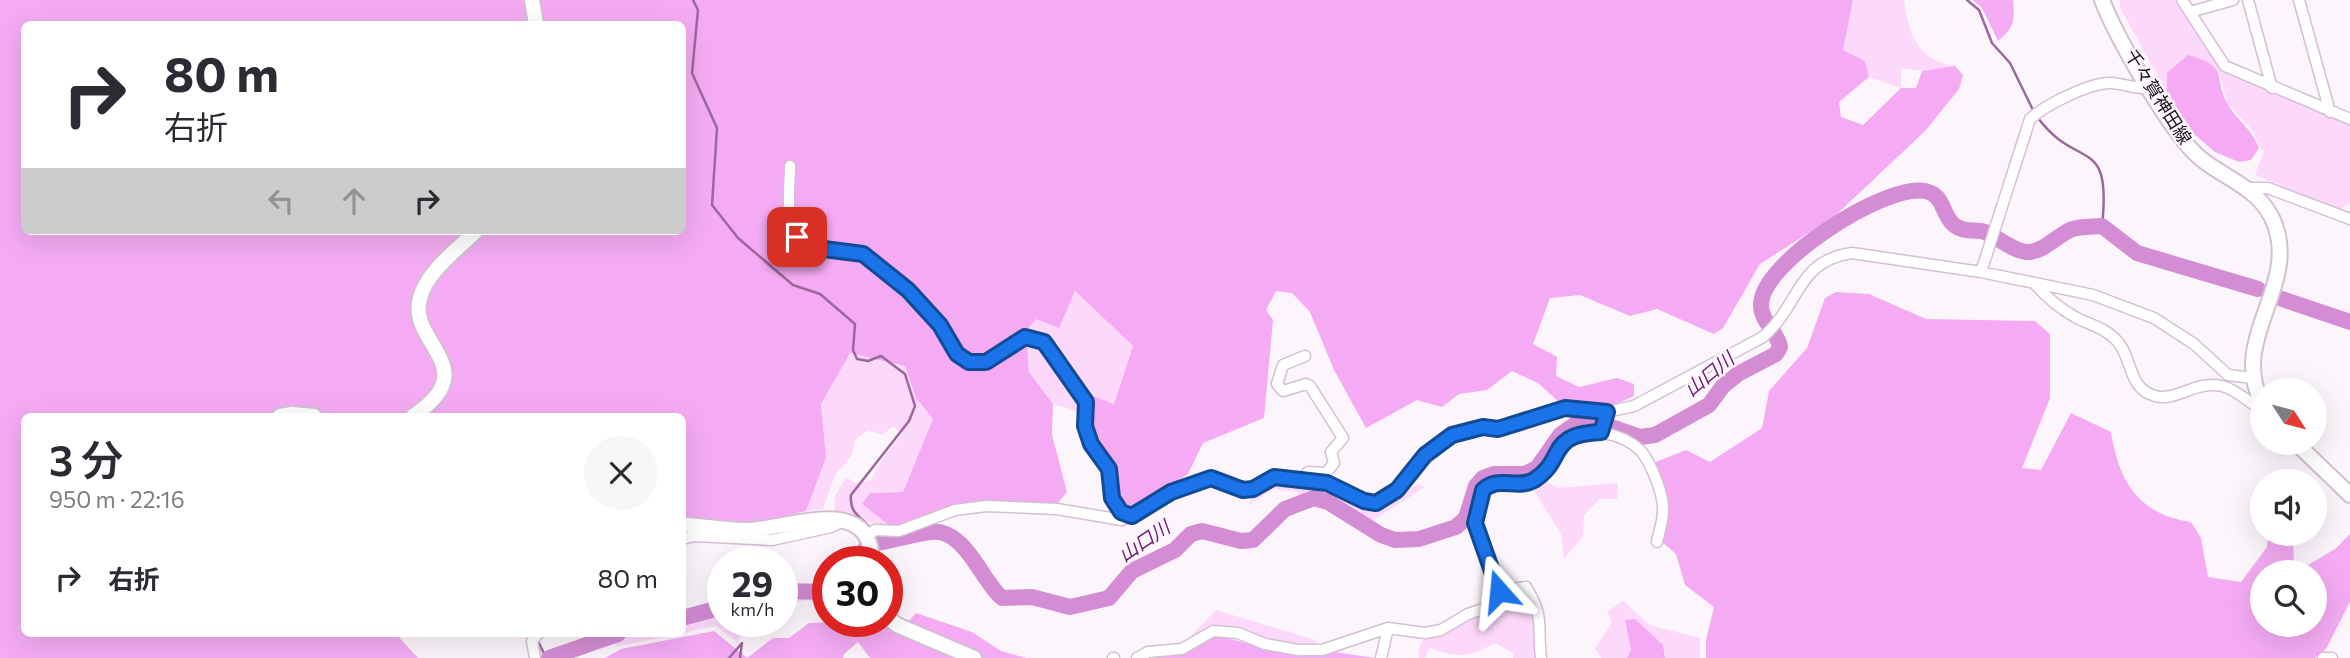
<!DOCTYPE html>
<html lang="ja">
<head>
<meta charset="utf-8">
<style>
	body { margin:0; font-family:Commissioner,"Noto Sans JP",sans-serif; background:#f7f7f7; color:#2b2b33; height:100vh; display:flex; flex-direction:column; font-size:26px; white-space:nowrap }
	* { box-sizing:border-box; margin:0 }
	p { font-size:23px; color:#7c7c81 }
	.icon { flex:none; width:38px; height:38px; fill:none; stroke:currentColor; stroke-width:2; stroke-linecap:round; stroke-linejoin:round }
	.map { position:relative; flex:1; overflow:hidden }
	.side { position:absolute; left:21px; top:413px; width:665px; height:224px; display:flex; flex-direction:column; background:#fff; border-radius:10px; box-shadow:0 7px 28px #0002 }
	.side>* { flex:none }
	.hud { position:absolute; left:21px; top:21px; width:665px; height:214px; border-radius:10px; box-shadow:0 7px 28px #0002; background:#fff; color:#2b2b33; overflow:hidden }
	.needle { width:46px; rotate:126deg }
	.controls { position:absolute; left:2250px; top:378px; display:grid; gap:14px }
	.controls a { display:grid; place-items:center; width:77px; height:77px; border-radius:50%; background:#fff; box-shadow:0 7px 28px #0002; font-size:35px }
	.speed { position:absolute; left:707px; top:546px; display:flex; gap:14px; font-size:35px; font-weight:700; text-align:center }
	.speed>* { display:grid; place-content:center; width:91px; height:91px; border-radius:50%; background:#fff; box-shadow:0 7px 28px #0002; line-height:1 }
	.speed small { font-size:18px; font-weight:400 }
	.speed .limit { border:10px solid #d22; background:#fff; color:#111 }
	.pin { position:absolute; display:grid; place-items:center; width:60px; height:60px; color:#fff; margin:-30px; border-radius:14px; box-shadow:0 4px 10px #0006 }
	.me { position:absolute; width:77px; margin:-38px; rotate:342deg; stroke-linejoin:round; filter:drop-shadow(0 0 5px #0008) }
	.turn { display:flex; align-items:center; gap:24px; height:147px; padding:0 28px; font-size:32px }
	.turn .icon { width:91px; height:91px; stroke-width:2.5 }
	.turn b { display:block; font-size:49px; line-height:60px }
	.lanes { display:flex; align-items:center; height:66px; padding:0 28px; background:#0003; justify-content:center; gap:35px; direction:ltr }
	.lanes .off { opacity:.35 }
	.round { display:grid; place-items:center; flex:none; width:74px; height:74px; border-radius:37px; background:#f7f7f7 }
	.summary { display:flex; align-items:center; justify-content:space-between; height:119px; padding:0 28px }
	h1 { font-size:42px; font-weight:600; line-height:52px }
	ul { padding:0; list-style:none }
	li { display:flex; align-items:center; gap:21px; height:91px; padding:0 28px }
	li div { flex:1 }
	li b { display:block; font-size:26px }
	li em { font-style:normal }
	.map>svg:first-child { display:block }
	.green { fill:#fcd8fb }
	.forest { fill:#f4abf3; fill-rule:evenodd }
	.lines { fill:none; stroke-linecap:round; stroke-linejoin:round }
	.stream { stroke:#9c689c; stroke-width:2.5 }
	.river { stroke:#d48dd4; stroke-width:16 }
	.street-casing { stroke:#d3c0d3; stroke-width:13 }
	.secondary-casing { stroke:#d3c0d3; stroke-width:18 }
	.street { stroke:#fff; stroke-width:10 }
	.secondary { stroke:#fff; stroke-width:14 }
	.route-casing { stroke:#114b97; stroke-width:18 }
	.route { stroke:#1a73e8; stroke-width:12 }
	.labels { text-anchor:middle; stroke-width:5; stroke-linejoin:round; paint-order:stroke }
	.street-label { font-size:18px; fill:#1a131a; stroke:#fdf5fc }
	.water-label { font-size:19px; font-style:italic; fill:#6e1971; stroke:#fdf5fc }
</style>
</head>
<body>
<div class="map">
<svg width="2350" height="658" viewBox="0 0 2350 658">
	<rect width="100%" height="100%" fill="#fdf5fc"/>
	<path class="green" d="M1853,0H1904C1908,33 1918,61 1955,66L1922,71L1901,68V88L1869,77L1865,61L1843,50Z
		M2120,0H2178L2225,71L2350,122V202L2340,210L2255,175L2264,150L2260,148L2253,131L2227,103L2220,74L2167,73V92L2120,8Z
		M1074,290L1133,346L1114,404L1084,393L1081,412L1053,404L1029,372L1026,331L1035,318Z
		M849,353L905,366L916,398L933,419L903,492L870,493L893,528L835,513L834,498L846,477L855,483L871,480L885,455L903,433L893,427L882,435L868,430L855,440L852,455L835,475L823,509L806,511L826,458L821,404Z
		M1275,480L1329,487L1367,507L1383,505L1419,484L1425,487L1372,521C1349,509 1326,489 1299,498L1298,492L1273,489L1248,506L1255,492Z
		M1544,480L1558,488L1618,483L1617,499H1599L1584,516L1583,536L1564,559L1561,534L1531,486Z
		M1524,590L1536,611L1537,658H1513V653L1495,643C1467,658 1461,658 1429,648L1425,658H1419L1418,649L1425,637L1491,611L1502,596Z
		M788,593L828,597V608L809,600L782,604V594Z
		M1623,601L1650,625L1700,638V658H1665L1663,645L1626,620L1631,650L1627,658H1601L1595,648L1612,623L1607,612Z
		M1216,610L1315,640L1317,646L1276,643L1240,629L1216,626L1185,642Z
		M723,614V621H747L738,643L716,626L683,633V625Z
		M633,634H680L617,646L612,641Z"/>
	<path class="forest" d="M0,0H1853L1843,50L1865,61L1869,77L1839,102L1841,117L1863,125L1901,88H1916L1922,71L1955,66L1963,75L1959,89L1925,131L1836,215L1760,264L1723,328L1714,334L1657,309L1630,316L1580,295L1550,298L1533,344L1557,357L1556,376L1579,387L1617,378L1634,384V396L1616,404L1560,403L1538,383L1512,371L1487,390L1459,394L1442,407L1417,400L1366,428L1334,370L1310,312L1292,293L1276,291L1266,310L1273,320L1264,418L1203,443L1188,474L1136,508L1119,501L1113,467L1089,431L1093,396L1114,404L1133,346L1075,291L1059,328L1036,319L1026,331L1029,372L1053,404L1052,435L1067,492L1057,504H955L893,528L862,504L870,493L903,492L933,419L916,398L905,366L850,353L821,404L826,458L806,511L750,524L683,520L682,416H24V634H396L418,658H0ZM24,24H682V231H24Z
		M1973,0H2013C2015,21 2014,28 1998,41L1982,8Z
		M2188,55C2230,67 2213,76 2227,103C2236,120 2251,127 2259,148L2251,160L2239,162L2215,152L2194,134L2167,92V73Z
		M1836,292L1869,294L1926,319L2035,321L2050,334V398L2022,468L2041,470L2071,413L2111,432C2119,482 2138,514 2191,522L2201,538L2208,577L2241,582L2267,547L2268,534H2298L2293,543L2294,561L2308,565L2335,549L2350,534V602L2326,649L2315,658H1706V640L1714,607L1685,585L1676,554L1661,541L1668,499L1653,463L1686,450L1710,462L1762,428L1769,391L1807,348L1825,298ZM2263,572H2315V625H2263Z
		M916,613L972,632L1001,651L1026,658H870L858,642L844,654L843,658H605L621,649L714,631L747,658L773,638H789L809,623L834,622L847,630L850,621L907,623Z
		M1635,619L1663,645L1665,658H1627L1631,650L1625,620Z
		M1216,635L1290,655L1334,652L1375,658H1141Z"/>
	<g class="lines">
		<path class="stream" d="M693,0L698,10L692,73L717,128L712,205L738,238L793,285L820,294L855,324L853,350L857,359L868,361L881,356L905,374L915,406L909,421L851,495C849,514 861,516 871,529
			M1967,0L1979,10L1992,43L2010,63L2034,112
			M2038,118C2078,172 2112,133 2102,226
			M875,534L883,542
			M747,631L750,621
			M539,643L546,658
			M729,658L742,643L740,658"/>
		<path class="river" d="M2282,299L2350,322
			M877,543C895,540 913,534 931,532C965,528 981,580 1002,598L1032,597L1070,607L1109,598L1132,571L1175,550L1191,534L1202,531L1241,541L1253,540L1285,509L1314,498L1328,502L1381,535L1395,540L1419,539L1456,527L1466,518L1476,486L1483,478L1494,474H1525L1537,468L1560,435L1577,423L1606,425L1640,437L1655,435L1709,405L1723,386L1738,374L1776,354L1780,347C1778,332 1760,321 1761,304C1762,262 1886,183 1925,191C1945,195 1941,214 1954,225C1964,233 1974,229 1985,232C1998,237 2014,252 2028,252C2043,252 2057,236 2070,230C2080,226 2092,227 2102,226L2137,253L2258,289
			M862,562L866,547
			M782,591L828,592
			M682,618L723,607
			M549,658L618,634"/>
		<g class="street-casing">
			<path id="street" d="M2182,0L2225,66L2350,119
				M2248,0L2272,88
				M2299,0L2330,112
				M2190,12L2233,0
				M790,166C790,186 784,224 799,239C815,256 845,244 864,256C892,271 920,299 939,324C949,336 952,355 968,361C987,368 1010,347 1025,337L1044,342L1086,402L1085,426L1091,444L1109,469L1112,498L1121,512L1132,516
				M2249,188H2268L2350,219
				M1981,272L2030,119C2045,105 2091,82 2111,83C2125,84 2136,89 2150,88
				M2034,283C2046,297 2059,308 2075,317C2090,325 2106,328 2117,341C2133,358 2127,388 2155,396C2176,402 2196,380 2222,386C2238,390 2248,403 2263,410
				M1601,432L1607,412
				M1302,480L1308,472L1326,473L1334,463L1331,452L1343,438L1310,386L1306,384L1283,391L1277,384L1283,365L1305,356
				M866,536L875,530L899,531L955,510L986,506L1057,509L1122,520L1171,492L1211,478L1243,490L1253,489L1274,477L1327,483L1364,501L1376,503L1397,490L1425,455L1452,435L1483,427L1498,429L1565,408L1607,412L1634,406L1763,337C1801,304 1796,261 1852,253L1981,272L2093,295L2154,318L2194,344L2228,375L2253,378
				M682,539L695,536L772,540L831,527L843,521
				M1499,591L1526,587C1545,618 1537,625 1541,658
				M535,658L532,641L538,634
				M1113,658H1114
				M1137,658L1148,652L1182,649L1213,631L1238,633L1265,644L1298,650H1322L1388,628L1425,633L1441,630L1468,614L1486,608L1496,600L1499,591L1475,523L1483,490C1498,475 1516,490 1533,480C1549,471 1551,449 1566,439C1588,426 1623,433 1641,451C1651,463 1664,495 1663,511C1663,521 1659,532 1657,542
				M1381,658L1388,628
				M2323,658H2332"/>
		</g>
		<g class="secondary-casing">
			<path id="secondary" d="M532,0L536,24
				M2102,0C2117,39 2162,115 2189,147C2215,178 2260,183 2275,225C2298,288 2228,340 2263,405
				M280,416L292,414L314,416
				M413,416C486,368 407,343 420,298C427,271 457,250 476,231
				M2296,443L2350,495
				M682,525C704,525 725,531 747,530C786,530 872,491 872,562
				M887,617L897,625L974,658"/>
		</g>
		<use href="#street" class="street"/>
		<use href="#secondary" class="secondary"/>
	</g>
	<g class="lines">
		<g class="route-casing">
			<path id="route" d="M797,237L808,247L863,254L908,290L940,325L957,354L969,362H986L1025,337L1044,342L1086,402L1085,426L1091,444L1109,469L1112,498L1121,512L1132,516L1171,492L1211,478L1243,490L1253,489L1274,477L1327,483L1364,501L1376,503L1397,490L1425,455L1452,435L1483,427L1498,429L1565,408L1607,412L1601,432C1546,434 1566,460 1534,480C1517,490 1498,475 1483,490L1475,523L1499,591"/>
		</g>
		<use href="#route" class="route"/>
	</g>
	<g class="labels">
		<g class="street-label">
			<text transform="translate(2158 97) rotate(58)" y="6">千々賀神田線</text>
		</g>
		<g class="water-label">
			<text transform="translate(1709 374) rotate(-39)" y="7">山口川</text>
			<text transform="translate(1144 541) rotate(-34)" y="7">山口川</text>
		</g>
	</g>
</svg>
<div class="controls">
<a><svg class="needle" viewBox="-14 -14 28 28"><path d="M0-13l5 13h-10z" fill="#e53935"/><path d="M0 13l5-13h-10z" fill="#7c7c81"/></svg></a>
<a><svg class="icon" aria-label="sound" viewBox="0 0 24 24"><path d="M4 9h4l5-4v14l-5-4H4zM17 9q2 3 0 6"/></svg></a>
<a><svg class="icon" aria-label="search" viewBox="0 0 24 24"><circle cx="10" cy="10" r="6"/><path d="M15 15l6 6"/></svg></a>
</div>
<div class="speed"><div>29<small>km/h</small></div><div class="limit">30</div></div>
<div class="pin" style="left:797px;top:237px;background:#d93025"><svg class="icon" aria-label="arrive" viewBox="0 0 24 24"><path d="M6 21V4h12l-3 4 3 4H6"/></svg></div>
<svg class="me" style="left:1499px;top:591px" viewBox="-20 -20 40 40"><path d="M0-17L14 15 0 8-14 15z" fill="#1a73e8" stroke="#fff" stroke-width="4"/></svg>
<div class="hud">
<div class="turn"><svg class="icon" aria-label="right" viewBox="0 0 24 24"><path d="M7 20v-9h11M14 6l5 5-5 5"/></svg><div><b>80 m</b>右折</div></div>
<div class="lanes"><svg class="icon off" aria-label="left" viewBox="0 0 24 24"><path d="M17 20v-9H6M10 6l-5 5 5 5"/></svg><svg class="icon off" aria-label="ahead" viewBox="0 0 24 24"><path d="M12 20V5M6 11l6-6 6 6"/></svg><svg class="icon" aria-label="right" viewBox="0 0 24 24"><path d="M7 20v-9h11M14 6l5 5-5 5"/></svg></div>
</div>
<section class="side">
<div class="summary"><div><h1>3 分</h1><p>950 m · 22:16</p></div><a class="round"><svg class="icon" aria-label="close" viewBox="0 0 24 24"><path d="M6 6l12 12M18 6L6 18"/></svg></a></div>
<ul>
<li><svg class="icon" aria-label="right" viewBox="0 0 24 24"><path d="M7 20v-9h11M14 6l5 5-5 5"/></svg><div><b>右折</b></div><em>80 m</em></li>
</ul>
</section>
</div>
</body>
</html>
